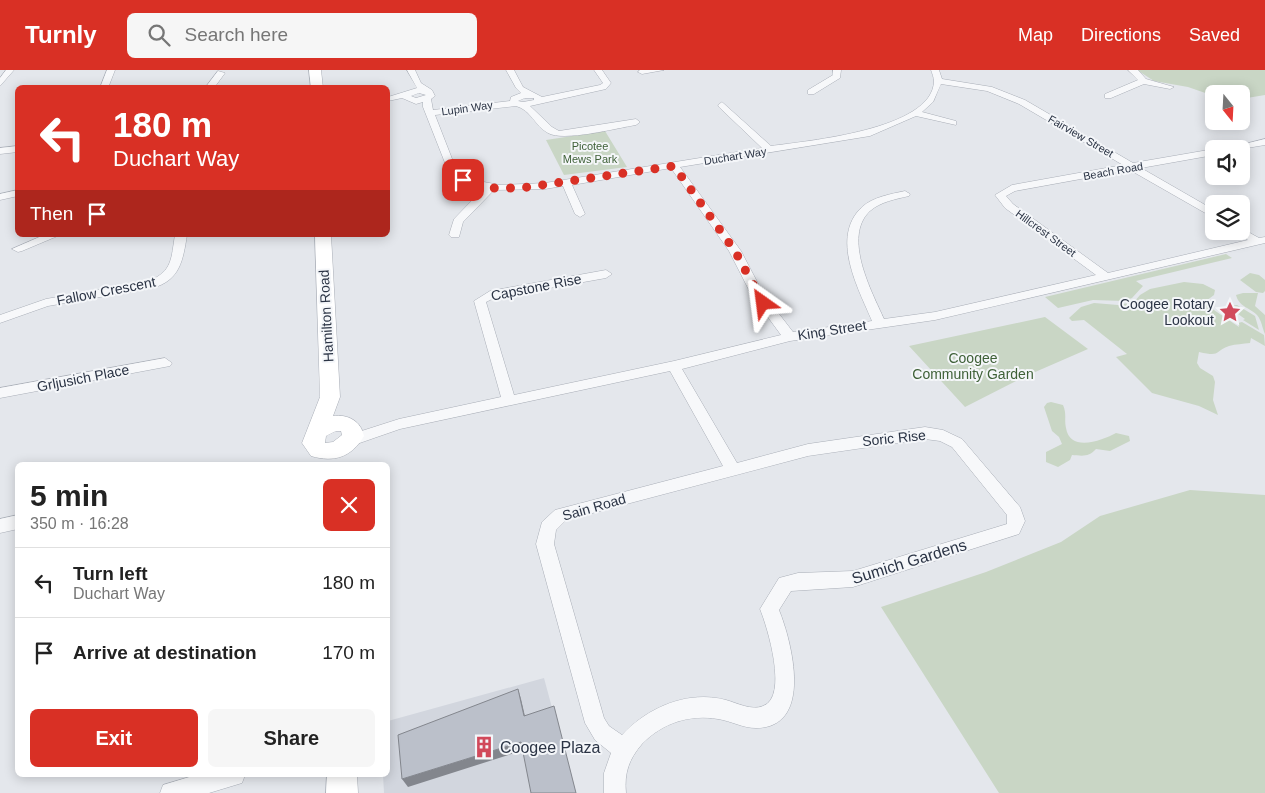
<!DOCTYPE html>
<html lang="en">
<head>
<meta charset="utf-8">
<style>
	body { margin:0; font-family:Arial,sans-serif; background:#f6f6f6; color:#222; height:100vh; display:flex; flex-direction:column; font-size:19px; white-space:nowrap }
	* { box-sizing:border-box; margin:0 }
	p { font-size:16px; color:#767676 }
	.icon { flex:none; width:28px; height:28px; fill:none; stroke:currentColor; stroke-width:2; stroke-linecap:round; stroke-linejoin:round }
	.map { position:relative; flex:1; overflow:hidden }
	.side { position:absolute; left:15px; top:392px; width:375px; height:315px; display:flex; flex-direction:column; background:#fff; border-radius:8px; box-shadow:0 2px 12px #0003 }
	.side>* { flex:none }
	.hud { position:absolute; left:15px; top:15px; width:375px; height:152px; border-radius:8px; box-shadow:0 2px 12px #0003; background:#d93025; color:#fff; overflow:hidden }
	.needle { width:32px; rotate:162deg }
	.buttons { position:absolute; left:1205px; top:15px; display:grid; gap:10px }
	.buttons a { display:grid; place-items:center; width:45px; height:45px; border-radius:8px; background:#fff; box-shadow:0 2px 12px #0003; font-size:25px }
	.pin { position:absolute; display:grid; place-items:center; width:42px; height:42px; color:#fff; margin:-21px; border-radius:10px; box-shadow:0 2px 8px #0006 }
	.me { position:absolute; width:55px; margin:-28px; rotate:329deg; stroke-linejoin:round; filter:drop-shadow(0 0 4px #0008) }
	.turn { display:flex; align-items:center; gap:18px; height:105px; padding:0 15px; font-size:22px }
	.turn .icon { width:65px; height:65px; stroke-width:2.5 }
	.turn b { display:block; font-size:35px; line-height:42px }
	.then { display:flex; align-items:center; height:48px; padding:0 15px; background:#0003; gap:10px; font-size:19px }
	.round { display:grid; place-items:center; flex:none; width:52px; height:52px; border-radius:8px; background:#f6f6f6 }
	.head { display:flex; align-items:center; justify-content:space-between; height:85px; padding:0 15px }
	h1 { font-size:30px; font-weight:700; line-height:38px }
	.action { display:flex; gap:10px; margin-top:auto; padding:10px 15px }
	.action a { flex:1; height:58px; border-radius:8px; background:#d93025; color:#fff; font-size:20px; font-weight:700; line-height:58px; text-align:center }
	.action a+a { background:#f6f6f6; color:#222 }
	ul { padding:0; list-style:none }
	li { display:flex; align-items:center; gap:15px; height:70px; padding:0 15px; border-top:1px solid #e0e0e0 }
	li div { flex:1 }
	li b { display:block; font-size:19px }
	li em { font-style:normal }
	header { display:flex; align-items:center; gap:30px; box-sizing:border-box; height:70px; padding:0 25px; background:#d93025; color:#fff }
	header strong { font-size:24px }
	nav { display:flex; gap:28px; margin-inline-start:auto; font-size:18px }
	.search { width:350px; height:45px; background:#f6f6f6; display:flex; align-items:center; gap:12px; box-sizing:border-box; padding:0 18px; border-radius:8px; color:#767676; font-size:19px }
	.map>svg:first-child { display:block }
	.built { fill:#d2d6de }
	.green { fill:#c9d6c5 }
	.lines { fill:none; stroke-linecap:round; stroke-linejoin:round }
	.minor-casing { stroke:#a9aeb7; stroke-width:1 }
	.secondary-casing { stroke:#a9aeb7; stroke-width:1 }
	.minor { fill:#f7f8fa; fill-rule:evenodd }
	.secondary { fill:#fff; fill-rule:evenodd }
	.shaded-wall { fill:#83868d }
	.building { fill:#bbc0ca; stroke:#83868d }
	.route { stroke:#d93025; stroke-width:9; stroke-dasharray:0 16.2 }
	.labels { text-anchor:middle; stroke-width:4; stroke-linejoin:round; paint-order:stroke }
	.far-street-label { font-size:11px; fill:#2b3445; stroke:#f4f6f9 }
	.far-park-label { font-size:11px; fill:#3f6138; stroke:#f4f6f9 }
	.street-label { font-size:14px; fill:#2b3445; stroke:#f4f6f9 }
	.poi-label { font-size:14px; fill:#2b3445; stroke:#f4f6f9; text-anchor:end }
	.park-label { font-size:14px; fill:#3f6138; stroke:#f4f6f9 }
	.near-street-label { font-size:16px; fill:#2b3445; stroke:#f4f6f9 }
	.near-poi-label { font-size:16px; fill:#2b3445; stroke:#f4f6f9; text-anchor:start }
</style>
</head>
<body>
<header>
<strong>Turnly</strong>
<div class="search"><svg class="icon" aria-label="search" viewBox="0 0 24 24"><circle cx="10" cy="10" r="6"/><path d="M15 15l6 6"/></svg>Search here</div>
<nav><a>Map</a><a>Directions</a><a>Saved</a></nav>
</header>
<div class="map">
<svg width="1265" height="723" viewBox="0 0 1265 723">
	<rect width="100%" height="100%" fill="#e4e7ec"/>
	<path class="built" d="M544,608L575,723H384L383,705H388V651Z"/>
	<path class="green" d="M1137,0H1265V25L1241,29V24H1214V26L1188,17L1154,11Z
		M605,61L627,97L564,105L546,70Z
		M1226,184L1232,188L1136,211L1143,216L1132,228L1124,231L1093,230L1058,238L1045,227Z
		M1250,203L1259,205L1265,210V221L1263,223L1256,222L1240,210Z
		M1184,212L1203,214L1215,220L1214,225L1206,231L1208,236L1239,257L1238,253L1242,252L1264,265L1265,276L1251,268L1250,273C1243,274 1236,274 1229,276C1213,282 1221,287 1199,282L1197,293L1200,298L1213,306L1215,312L1213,330L1218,345L1199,336L1152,323L1116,287L1127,284L1084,250L1072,251L1069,248L1081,237L1094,233L1118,235L1134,232L1140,225L1150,219Z
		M1243,223H1258L1255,236L1265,245V264C1262,258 1262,251 1257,245C1249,237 1239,237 1236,225Z
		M1237,235L1255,246L1259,260L1243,250L1245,249L1227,236Z
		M1045,247L1088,279L1026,306L965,337L909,276Z
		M1051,332L1063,335C1067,344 1064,349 1066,358C1070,383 1103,370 1116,363L1129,366L1130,371L1110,381L1096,379C1089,387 1083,386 1072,385L1070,390L1058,397L1046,392V382L1062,374L1059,367L1052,361L1044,337L1047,333Z
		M1190,420L1265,425V723H999L881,537L986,502L1061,472L1100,446Z"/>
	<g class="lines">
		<g class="minor-casing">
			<path id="minor" d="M6,0H14L0,16V8Z
				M107,0H115L108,18H100Z
				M407,0H415L421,13L432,20L435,26L431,29L433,40L510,31L511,27L521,23L516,18L506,0H514L523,17L542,27L600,15L603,13L594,0H602L611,13L606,19L530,36L552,57L559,61L636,49L640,52L636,55C617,58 563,72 548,63C535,56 531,40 516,36L435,45L456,99L473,110L500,115L545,113L762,78L719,37L718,35L722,32L771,76C806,71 933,60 934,11C934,8 932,3 931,0H939L942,9L992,17L1025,30L1133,93L1214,79V85L1141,98L1214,140V148L1130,100L1015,121L1006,126L1013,134L1108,203L1248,170L1236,161H1241V158L1259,168L1265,167V173L935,250L790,271L682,299L737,393L808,374L925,357L943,360L962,369L1020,437L1025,451L1019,464L853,517L791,521L779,540C792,572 814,658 756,658C743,658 731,651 718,649C690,644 662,653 642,674C629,689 624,703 626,723H604V703L611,683L595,670L585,653L536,474L542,452L555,440L723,396L670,301L400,359L351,376L346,374L343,370L346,366L399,349L501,327L474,231L490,221L606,200L612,204L606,208L494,228L486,232L514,325L674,291L781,265L751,224L729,181L671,98L572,115L585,144L580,147L575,144L563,116L545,119L494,120L463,152L459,167H451L449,165L454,149L484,118L466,115L449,103L423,37V32L416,34L402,28L388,31V27L417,18ZM941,14L987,21L1019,34L1123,95L1012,115L995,125L1005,138L1096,205L935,242L884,249C872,222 842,167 870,141C880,132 896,129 909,126L910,124L905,121C891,124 873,127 862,137C830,167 858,218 872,251L793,262L763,223L741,181L680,97L870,66L916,46L956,55V51L922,42L933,32ZM419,23L426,25L416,28L411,26ZM525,28H534V30L523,32L518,31ZM925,369L940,371L952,377L1007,445V454L853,501L798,503L779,508L760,539C767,556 789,627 763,636C752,641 737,633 726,630C688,620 648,637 622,665L609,656L604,648L554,474L556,460L566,450L808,386Z
				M640,0H664L642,4L638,2Z
				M833,0H841L840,8L814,24H808V20L833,5Z
				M1128,0H1138L1146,9L1174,17L1170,19L1144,14L1111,28H1105V24L1138,10Z
				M218,1L225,3L214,18H205Z
				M1265,69V75L1241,79H1224Z
				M18,76V82L0,84V78Z
				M18,120V126L0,130V124Z
				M44,165H60L22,181L18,182L12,179Z
				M175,165H187C183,190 180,211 152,218L48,236L0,253V245L46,229L149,211C173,201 171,188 175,165Z
				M165,288L172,293L170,296L0,328V318Z
				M18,445V459L0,463V449Z
				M196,705H245L242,713L209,723H160L163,715Z"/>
		</g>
		<g class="secondary-casing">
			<path id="secondary" d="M309,0H321L323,18H311Z
				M315,165H331L340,327L333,346C348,344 361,351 364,366C352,387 334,393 311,386L302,373L320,327ZM336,361H341L342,365L333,372L325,373L326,366Z
				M327,705H357L358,723H326Z"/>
		</g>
		<use href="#minor" class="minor"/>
		<use href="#secondary" class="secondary"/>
	</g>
	<path class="shaded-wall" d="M518,619L521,629L527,655L524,646Z
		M521,672L524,680L408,717L402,709Z"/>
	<path class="building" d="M518,619L524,646L554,636L576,723H531L521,672L402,709L398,665Z"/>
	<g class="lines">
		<path class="route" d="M463,110L491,118H521L674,96L735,181L763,233"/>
	</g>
	<defs>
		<g id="sight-bare" transform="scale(1.725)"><path d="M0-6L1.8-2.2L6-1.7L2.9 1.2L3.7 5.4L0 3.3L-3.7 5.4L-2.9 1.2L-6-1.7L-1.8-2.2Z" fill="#d1495b" stroke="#f4f6f9" stroke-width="2.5" paint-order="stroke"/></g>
		<g id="building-bare" transform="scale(1.725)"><path d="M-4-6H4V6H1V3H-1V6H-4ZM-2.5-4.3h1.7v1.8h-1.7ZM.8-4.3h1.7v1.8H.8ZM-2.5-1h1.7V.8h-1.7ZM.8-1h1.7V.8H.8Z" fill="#d1495b" stroke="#f4f6f9" stroke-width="2.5" paint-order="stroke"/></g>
	</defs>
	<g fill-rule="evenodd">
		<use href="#sight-bare" x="1230" y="242"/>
		<use href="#building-bare" x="484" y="677"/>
	</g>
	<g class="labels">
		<g class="far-street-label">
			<text transform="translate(467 38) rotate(-8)" y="4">Lupin Way</text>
			<text transform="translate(1081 66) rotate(30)" y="4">Fairview Street</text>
			<text transform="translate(735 86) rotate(-9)" y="4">Duchart Way</text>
			<text transform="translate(1113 101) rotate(-10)" y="4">Beach Road</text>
			<text transform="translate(1046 163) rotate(36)" y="4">Hillcrest Street</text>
		</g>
		<g class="far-park-label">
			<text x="590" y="80">Picotee<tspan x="590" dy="13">Mews Park</tspan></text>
		</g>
		<g class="street-label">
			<text transform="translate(536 217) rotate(-11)" y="5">Capstone Rise</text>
			<text transform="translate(106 221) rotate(-11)" y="5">Fallow Crescent</text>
			<text transform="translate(326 246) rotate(-93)" y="5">Hamilton Road</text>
			<text transform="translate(832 260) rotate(-9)" y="5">King Street</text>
			<text transform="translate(83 308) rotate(-11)" y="5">Grljusich Place</text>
			<text transform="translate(894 368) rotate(-6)" y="5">Soric Rise</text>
			<text transform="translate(594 437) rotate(-16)" y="5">Sain Road</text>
		</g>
		<g class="poi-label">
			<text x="1214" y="239">Coogee Rotary<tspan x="1214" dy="16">Lookout</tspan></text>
		</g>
		<g class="park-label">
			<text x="973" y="293">Coogee<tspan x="973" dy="16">Community Garden</tspan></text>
		</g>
		<g class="near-street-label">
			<text transform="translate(909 491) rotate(-17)" y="6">Sumich Gardens</text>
		</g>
		<g class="near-poi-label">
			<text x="500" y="683">Coogee Plaza</text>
		</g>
	</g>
</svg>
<div class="buttons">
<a><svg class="needle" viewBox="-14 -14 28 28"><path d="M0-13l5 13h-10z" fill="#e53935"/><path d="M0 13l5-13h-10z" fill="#767676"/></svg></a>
<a><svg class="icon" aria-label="sound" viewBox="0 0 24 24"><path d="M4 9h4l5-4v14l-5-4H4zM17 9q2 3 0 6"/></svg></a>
<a><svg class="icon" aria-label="layers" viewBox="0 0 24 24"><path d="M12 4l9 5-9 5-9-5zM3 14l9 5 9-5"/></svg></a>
</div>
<div class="pin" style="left:463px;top:110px;background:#d93025"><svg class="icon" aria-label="arrive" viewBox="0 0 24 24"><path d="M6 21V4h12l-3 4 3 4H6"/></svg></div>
<svg class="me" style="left:763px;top:233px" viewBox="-20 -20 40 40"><path d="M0-17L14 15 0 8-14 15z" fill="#d93025" stroke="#fff" stroke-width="4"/></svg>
<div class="hud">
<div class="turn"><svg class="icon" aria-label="left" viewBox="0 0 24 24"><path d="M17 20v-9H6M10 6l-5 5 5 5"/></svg><div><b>180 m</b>Duchart Way</div></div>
<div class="then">Then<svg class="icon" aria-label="arrive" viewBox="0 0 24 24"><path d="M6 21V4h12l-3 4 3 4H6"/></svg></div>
</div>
<section class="side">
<div class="head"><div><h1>5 min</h1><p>350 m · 16:28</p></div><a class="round" style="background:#d93025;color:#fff"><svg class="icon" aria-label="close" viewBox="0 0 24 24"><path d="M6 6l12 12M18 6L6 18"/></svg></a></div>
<ul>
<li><svg class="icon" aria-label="left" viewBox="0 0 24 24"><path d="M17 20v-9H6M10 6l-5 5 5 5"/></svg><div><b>Turn left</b><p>Duchart Way</p></div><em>180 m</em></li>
<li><svg class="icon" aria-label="arrive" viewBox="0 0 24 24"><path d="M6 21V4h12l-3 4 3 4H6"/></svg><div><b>Arrive at destination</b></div><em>170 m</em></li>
</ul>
<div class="action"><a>Exit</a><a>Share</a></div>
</section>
</div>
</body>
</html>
